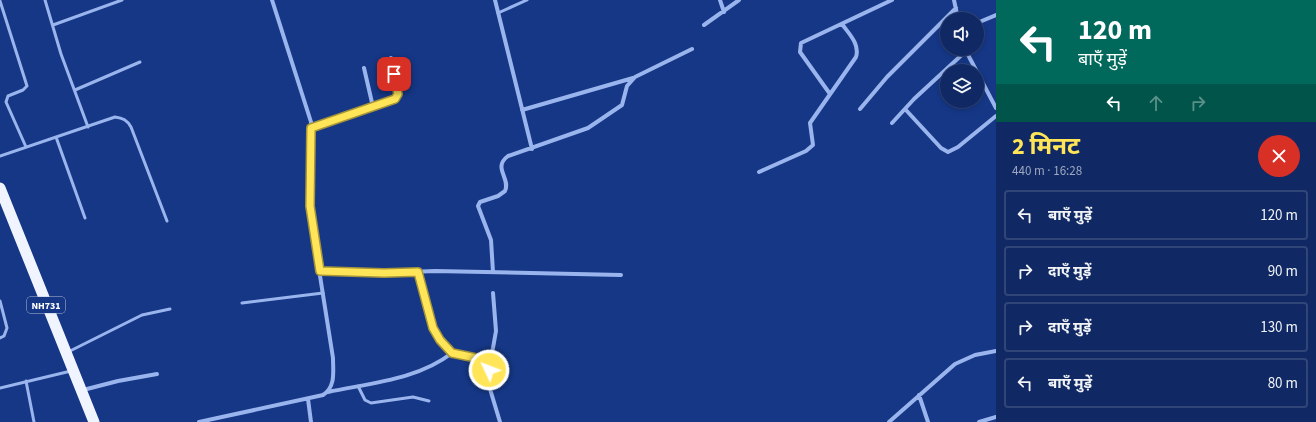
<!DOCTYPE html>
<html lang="hi">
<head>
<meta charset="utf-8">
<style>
	body { margin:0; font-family:"Source Sans 3","Noto Sans Devanagari",sans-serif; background:#1e356d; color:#f1f3f6; height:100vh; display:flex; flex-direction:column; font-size:15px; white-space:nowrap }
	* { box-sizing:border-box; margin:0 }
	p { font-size:13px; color:#9ca6bf }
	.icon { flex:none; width:22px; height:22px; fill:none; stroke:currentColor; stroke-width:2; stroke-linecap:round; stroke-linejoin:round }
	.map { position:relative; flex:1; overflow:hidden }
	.sheet { display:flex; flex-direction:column; background:#102964; width:320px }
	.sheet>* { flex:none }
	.banner { background:#00695c; color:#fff; overflow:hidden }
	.tools { position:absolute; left:940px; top:12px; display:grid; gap:8px }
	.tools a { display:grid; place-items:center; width:44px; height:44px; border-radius:50%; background:#102964; box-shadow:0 2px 6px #0003,0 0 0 1px #304578; font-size:20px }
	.pin { position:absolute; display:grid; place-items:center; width:34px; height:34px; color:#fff; margin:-17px; border-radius:8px; box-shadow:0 2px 6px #0006 }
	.me { position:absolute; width:44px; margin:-22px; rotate:313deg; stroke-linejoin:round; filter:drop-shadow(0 0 3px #0008) }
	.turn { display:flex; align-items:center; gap:14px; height:84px; padding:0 16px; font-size:18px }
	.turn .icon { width:52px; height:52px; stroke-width:2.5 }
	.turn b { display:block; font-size:28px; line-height:34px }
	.lanes { display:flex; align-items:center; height:38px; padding:0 16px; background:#0003; justify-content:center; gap:20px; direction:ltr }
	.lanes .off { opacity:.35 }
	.round { display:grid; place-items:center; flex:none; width:42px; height:42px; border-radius:21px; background:#1e356d }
	.headline { display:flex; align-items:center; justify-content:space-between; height:68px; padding:0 16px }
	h1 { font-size:24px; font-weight:700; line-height:30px; color:#ffe557 }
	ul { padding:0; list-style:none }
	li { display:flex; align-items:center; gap:12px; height:50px; margin:0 8px 6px; padding:0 8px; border:2px solid #304578; border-radius:4px }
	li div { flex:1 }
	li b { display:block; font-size:15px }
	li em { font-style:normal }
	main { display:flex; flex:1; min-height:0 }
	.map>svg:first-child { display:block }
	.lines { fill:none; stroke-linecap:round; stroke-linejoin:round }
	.service { stroke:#9ab5ee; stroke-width:3 }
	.minor { stroke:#9ab5ee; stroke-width:4 }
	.trunk { stroke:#f0f4ff; stroke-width:11 }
	.route-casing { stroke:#a69539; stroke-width:10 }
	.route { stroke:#ffe557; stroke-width:7 }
	.labels { text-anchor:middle; stroke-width:3.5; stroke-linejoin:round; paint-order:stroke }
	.shield { fill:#153786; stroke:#b9c3db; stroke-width:1 }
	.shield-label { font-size:10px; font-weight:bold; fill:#fff }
</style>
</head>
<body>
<main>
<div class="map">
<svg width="996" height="422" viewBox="0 0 996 422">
	<rect width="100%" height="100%" fill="#153786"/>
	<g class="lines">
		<path class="service" d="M45,0L61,54L88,127
			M0,1L27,86L23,90L8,96L6,102L26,147
			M498,13L527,0
			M53,25L122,0
			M75,90L140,62
			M56,137L85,218
			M0,156L115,117C123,118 127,120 131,127L167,221
			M0,301L7,328L4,336L0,338
			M242,303L323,293
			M68,352L142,315L170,309
			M26,381L34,422
			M358,386L365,400L371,403L413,397L429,401
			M0,388L71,371"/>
		<path class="minor" d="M495,0L532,149
			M720,0L724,12
			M954,0L958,19
			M977,23L996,15
			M704,25L739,0
			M966,51L996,108
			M364,68L373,107
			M830,94L800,52L801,43L892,0
			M860,109L887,77L956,8
			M905,109L941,148L948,152L958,147L996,116
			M522,110L633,78
			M892,123L914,99L966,51V49
			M311,128L395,99C401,92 393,68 391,58
			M759,172L806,151L813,145L810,123L856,57C860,44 849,34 842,24
			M320,271L384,273L435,271L621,275
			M418,271L433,328L440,340L452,353L476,358L489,365
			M493,272L491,240L478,206L480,202L498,196L505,191C511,178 492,168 508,156L588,128L622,105L627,86L635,77L692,49
			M493,293L496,331L488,376L490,389L500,422
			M83,390L118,381L157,374
			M328,392C370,383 417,380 452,353
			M919,395L928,422
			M308,399L311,422
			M199,422L323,395C336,387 333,371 333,358L311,219V122L272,0
			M889,422L955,364L975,355L996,351
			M979,422L996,417"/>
		<path class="trunk" d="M0,188L94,422"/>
	</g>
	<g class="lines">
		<g class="route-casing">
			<path id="route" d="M394,74L398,94L395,99L311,128L310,206L320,271L384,273L418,272L433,328L440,340L452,353L476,358L489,365V370"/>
		</g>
		<use href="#route" class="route"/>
	</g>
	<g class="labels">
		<rect class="shield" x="27" y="297" width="38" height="16" rx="3"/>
		<g class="shield-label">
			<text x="46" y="309">NH731</text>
		</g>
	</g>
</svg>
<div class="tools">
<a><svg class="icon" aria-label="sound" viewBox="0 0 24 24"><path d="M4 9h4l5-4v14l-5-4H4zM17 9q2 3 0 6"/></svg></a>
<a><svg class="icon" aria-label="layers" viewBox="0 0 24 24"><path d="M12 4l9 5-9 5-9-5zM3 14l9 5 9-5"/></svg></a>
</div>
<div class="pin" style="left:394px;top:74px;background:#d93025"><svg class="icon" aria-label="arrive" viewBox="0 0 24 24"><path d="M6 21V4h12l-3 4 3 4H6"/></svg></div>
<svg class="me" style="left:489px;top:370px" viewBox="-20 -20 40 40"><circle r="17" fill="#ffe557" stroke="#fff" stroke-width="3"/><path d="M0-11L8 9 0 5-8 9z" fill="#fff"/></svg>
</div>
<section class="sheet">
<div class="banner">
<div class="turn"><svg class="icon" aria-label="left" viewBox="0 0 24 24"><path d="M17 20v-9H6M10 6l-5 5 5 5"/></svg><div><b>120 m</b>बाएँ मुड़ें</div></div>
<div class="lanes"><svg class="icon" aria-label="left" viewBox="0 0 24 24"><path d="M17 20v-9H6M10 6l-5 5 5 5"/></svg><svg class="icon off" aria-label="ahead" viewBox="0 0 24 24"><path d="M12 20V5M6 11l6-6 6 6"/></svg><svg class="icon off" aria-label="right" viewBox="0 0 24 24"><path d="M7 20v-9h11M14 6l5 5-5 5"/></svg></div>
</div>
<div class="headline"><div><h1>2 मिनट</h1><p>440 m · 16:28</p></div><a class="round" style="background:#d93025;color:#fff"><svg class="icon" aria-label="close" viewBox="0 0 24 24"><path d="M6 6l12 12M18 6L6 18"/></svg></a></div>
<ul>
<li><svg class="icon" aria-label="left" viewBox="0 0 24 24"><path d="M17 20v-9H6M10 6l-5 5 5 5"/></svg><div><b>बाएँ मुड़ें</b></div><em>120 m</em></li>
<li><svg class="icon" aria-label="right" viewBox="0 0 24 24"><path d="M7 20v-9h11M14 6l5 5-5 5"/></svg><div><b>दाएँ मुड़ें</b></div><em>90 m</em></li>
<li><svg class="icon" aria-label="right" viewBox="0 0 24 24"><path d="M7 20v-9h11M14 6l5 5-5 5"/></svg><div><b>दाएँ मुड़ें</b></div><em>130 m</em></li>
<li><svg class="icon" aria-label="left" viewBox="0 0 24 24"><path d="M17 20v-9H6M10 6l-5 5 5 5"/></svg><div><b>बाएँ मुड़ें</b></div><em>80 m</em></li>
</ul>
</section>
</main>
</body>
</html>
